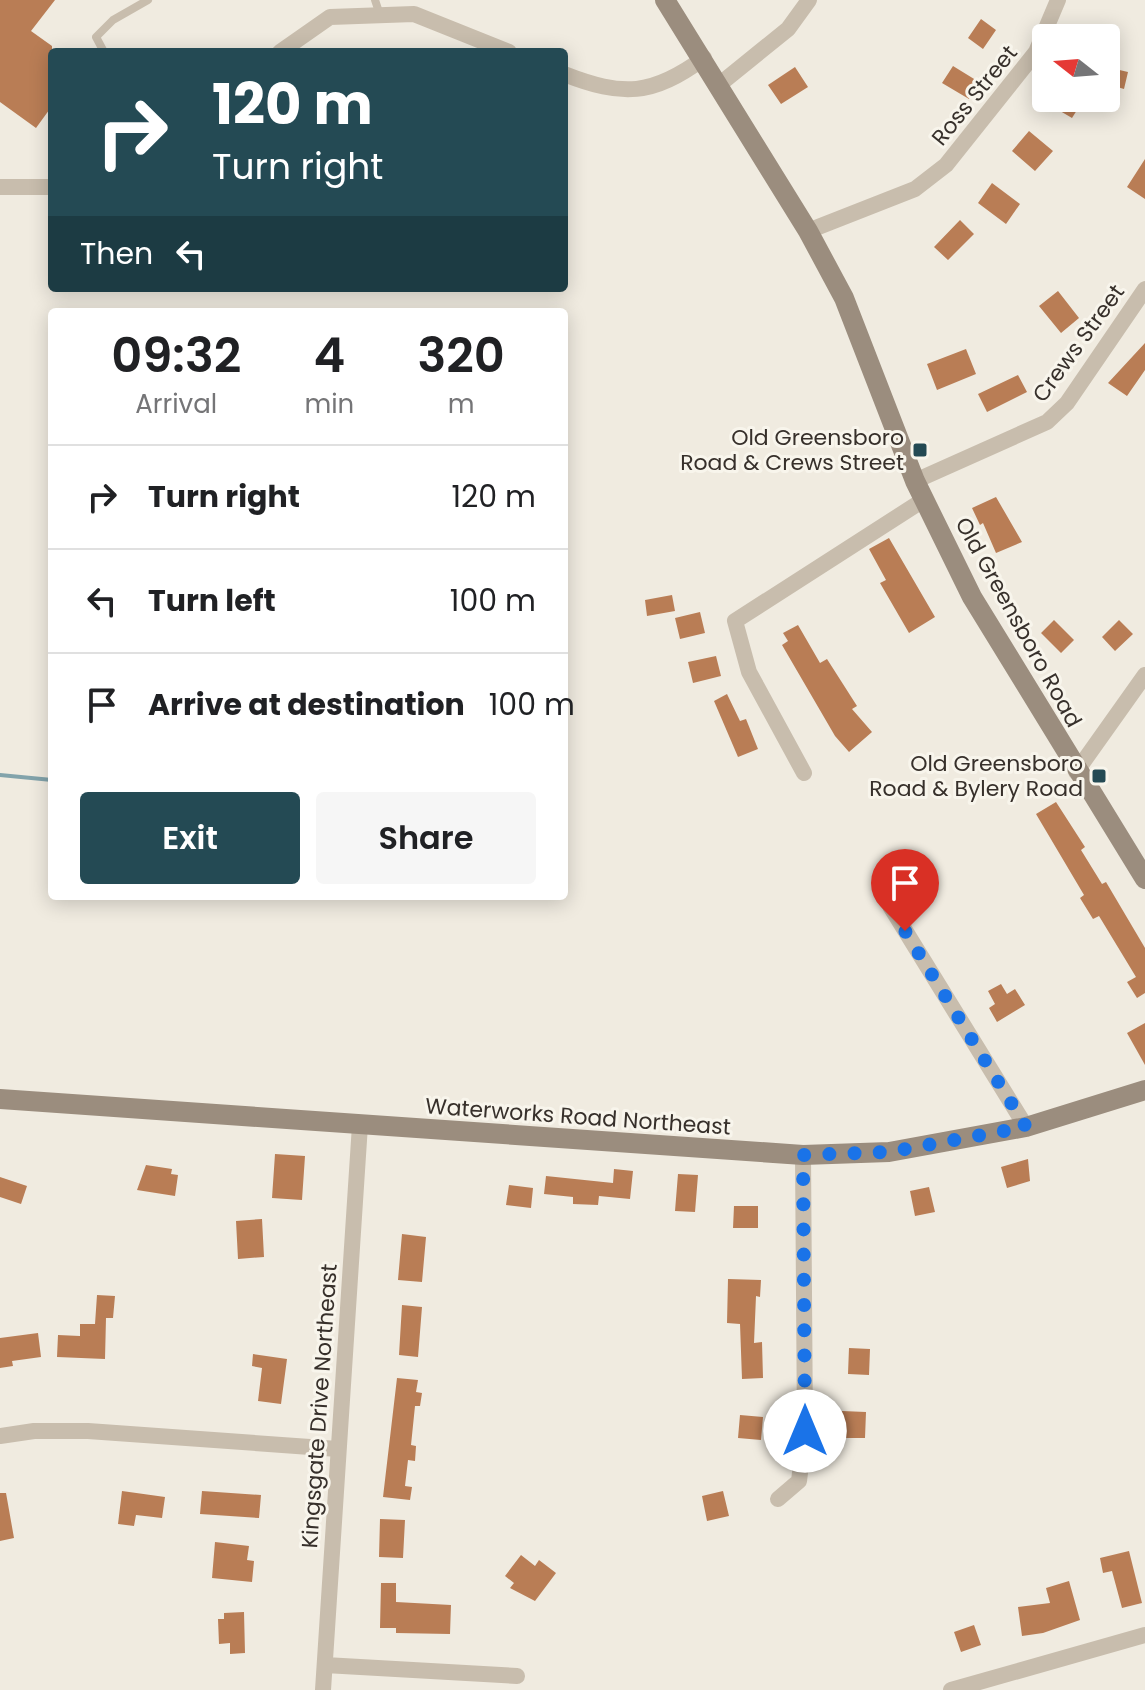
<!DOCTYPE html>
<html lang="en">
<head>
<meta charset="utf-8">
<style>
	body { margin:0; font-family:Poppins,sans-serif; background:#f6f6f6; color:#202124; height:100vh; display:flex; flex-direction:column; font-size:30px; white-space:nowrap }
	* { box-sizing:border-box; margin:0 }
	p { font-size:26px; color:#757577 }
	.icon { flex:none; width:44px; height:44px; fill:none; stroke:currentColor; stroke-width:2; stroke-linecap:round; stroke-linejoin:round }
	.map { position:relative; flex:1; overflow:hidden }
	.sheet { position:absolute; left:48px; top:308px; width:520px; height:592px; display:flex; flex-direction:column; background:#fff; border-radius:8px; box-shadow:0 4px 20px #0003 }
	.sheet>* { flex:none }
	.top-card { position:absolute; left:48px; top:48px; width:520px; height:244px; border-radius:8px; box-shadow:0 4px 20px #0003; background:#244a54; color:#fff; overflow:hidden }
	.needle { width:52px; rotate:287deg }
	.fabs { position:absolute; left:1032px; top:24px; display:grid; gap:16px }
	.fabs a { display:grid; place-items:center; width:88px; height:88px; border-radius:8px; background:#fff; box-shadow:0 4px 20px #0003; font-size:40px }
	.pin { position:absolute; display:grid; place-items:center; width:68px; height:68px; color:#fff; margin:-82px -34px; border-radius:50% 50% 50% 0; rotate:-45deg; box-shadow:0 0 8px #0007 }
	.pin .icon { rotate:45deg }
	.me { position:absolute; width:88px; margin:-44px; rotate:0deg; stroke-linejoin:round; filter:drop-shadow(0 0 6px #0008) }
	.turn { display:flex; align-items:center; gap:28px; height:168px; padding:0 32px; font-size:36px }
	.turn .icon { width:104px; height:104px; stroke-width:2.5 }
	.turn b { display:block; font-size:56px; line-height:68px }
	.then { display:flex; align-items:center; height:76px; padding:0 32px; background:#0003; gap:16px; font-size:30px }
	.eta { display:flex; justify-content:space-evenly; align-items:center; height:136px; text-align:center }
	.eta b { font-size:48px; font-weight:600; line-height:56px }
	.button { display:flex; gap:16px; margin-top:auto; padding:16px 32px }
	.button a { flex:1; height:92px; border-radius:8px; background:#244a54; color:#fff; font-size:32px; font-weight:600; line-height:92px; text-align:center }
	.button a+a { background:#f6f6f6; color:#202124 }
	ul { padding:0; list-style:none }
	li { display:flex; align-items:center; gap:24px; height:104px; padding:0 32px; border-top:2px solid #e0e0e0 }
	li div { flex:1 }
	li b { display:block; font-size:30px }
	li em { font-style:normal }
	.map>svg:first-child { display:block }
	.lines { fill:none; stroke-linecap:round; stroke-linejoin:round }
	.stream { stroke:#82a3ab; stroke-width:4 }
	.building { fill:#b97d55 }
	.lane { stroke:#c8bdad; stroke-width:8 }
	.street { stroke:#c8bdad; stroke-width:16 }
	.secondary { stroke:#9b8d7e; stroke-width:20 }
	.route { stroke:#1a73e8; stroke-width:14; stroke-dasharray:0 25.2 }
	.poi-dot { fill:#244a54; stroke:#f8f5ec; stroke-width:3 }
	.labels { text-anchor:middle; stroke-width:6; stroke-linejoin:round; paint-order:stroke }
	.street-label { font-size:22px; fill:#37302b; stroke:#f8f5ec }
	.poi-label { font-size:22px; fill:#37302b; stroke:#f8f5ec; text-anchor:end }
</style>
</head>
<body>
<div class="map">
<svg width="1145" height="1690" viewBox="0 0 1145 1690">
	<rect width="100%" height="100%" fill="#f0ebe0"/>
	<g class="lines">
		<path class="stream" d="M0,775L52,780"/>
	</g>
	<path class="building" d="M0,0H55L31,31L52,46V106L36,128L0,102Z
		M981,19L996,30L983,49L968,38Z
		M953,66L979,82L969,99L942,83Z
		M795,67L808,87L781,104L768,85Z
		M1111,68L1128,72L1124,89L1107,84Z
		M1038,98H1075L1082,102L1072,118Z
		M1029,131L1053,151L1035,171L1012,151Z
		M1145,159V199L1127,187Z
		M992,183L1020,204L1006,224L978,203Z
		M960,220L974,234L948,260L934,247Z
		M1058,291L1079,318L1061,333L1039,306Z
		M1145,343V370L1127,396L1108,383Z
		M966,349L976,374L937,390L927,364Z
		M1018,375L1027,392L987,412L978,394Z
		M996,497L1022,542L996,553L983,523L980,525L972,508Z
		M889,538L935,617L909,633L880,583L886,580L869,549Z
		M672,595L675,611L647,616L645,600Z
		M700,612L705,633L680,639L675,618Z
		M1054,620L1074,640L1061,653L1041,633Z
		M1119,620L1133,634L1115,651L1102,637Z
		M798,625L820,663L827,659L857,706L852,709L872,732L849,752L835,736L782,645L788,641L783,633Z
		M716,656L721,676L693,683L688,662Z
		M727,694L740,721L746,719L758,749L738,757L714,701Z
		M1056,802L1085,847L1081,850L1102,884L1106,882L1145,948V993L1137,998L1127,982L1136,977L1099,916L1093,919L1080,898L1084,895L1036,814Z
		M1001,984L1007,994L1015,989L1025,1005L997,1022L989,1008L995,1004L988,991Z
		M1145,1023V1065L1127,1033Z
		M275,1154L305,1156L302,1200L272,1198Z
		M1028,1159L1030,1181L1007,1188L1001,1167Z
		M146,1165L172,1169L171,1174L178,1175L175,1196L137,1190Z
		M614,1169L633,1171L630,1199L599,1196L598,1205L573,1204V1197L544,1194L546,1176L613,1183Z
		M678,1174L698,1175L695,1212L675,1211Z
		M0,1177L27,1186L21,1204L0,1197Z
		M509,1185L533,1188L531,1208L506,1205Z
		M929,1187L935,1212L915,1216L910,1191Z
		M734,1206H758V1228H733Z
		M262,1219L264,1257L238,1259L236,1221Z
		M402,1234L426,1237L422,1282L398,1280Z
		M728,1279L761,1280L760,1297L756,1296L754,1343L762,1342L763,1378L742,1379L740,1324L727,1323Z
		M97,1295L115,1296L113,1318H106L105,1359L57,1357L58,1335L80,1336V1324H95Z
		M402,1305L422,1307L418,1357L399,1355Z
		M38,1333L41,1357L12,1361L13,1366L0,1368V1338Z
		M849,1348L870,1349L869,1375L848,1374Z
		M253,1354L287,1359L281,1404L258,1401L262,1368L252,1366Z
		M397,1378L418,1380L416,1392L422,1393L420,1406H415L411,1445L416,1446L415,1461L408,1460L405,1486L412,1487L410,1500L383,1497Z
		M842,1411L866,1412L865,1438H845Z
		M740,1415L763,1417L761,1440L738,1438Z
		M122,1491L165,1497L162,1518L136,1515L134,1526L118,1524Z
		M202,1491L261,1495L259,1518L200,1514Z
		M723,1491L729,1516L707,1521L702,1496Z
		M0,1493H6L14,1538L0,1541Z
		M380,1519L405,1520L403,1558L379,1557Z
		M215,1542L249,1546L247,1560L254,1561L252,1582L212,1578Z
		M1129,1551L1142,1603L1122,1608L1112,1571L1103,1573L1100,1558Z
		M521,1555L535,1566L539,1560L556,1573L535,1601L510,1588L514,1583L505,1576Z
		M1069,1581L1080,1620L1043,1633L1022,1636L1018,1607L1050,1603L1046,1588Z
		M381,1583H396V1602L451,1605L450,1634L396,1633V1628H380Z
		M244,1612L245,1653L230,1654V1643L219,1644L218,1619H224V1613Z
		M974,1625L981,1645L961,1652L954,1632Z"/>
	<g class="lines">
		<path class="lane" d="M375,0L380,15
			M104,52L96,37L113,20L148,0"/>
		<path class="street" d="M280,52L330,17L414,14L509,52
			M564,74C623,97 652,96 704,58
			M720,84L788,29L809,0
			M0,187H52
			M808,231L915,189L946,165L1036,52L1058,0
			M915,481L1047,422L1067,403L1145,289
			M1076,772L1145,675
			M804,773L749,672L735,621L925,499
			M890,906L1026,1127
			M0,1436L34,1431H88L338,1449
			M778,1499L799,1481L805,1431L803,1155
			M325,1665L517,1676
			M323,1690L360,1125
			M951,1690L1145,1635"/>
		<path class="secondary" d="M665,0L808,231L844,298L915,481L972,597L1145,879
			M0,1099L803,1155L889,1152L1026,1127L1145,1090"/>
	</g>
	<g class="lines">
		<path class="route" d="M805,1431L803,1155L889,1152L1026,1127L905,931"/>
	</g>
	<g class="poi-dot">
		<rect x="912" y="442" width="16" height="16" rx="4"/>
		<rect x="1091" y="768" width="16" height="16" rx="4"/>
	</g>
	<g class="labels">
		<g class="street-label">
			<text transform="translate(974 95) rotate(-51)" y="8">Ross Street</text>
			<text transform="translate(1078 343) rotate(-54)" y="8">Crews Street</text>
			<text transform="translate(1019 622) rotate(61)" y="8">Old Greensboro Road</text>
			<text transform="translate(578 1116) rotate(4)" y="8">Waterworks Road Northeast</text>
			<text transform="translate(319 1406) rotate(-86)" y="8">Kingsgate Drive Northeast</text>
		</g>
		<g class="poi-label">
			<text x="904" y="445">Old Greensboro<tspan x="904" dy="25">Road &amp; Crews Street</tspan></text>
			<text x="1083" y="771">Old Greensboro<tspan x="1083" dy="25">Road &amp; Bylery Road</tspan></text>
		</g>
	</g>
</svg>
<div class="fabs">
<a><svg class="needle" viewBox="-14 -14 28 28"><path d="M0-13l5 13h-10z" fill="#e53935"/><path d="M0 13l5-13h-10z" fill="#757577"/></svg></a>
</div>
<div class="pin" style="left:905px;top:931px;background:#d93025"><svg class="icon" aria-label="arrive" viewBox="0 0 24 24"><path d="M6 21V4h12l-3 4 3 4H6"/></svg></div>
<svg class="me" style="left:805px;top:1431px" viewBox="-20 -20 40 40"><circle r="19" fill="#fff"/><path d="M0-13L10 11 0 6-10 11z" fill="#1a73e8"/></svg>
<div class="top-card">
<div class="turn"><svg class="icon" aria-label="right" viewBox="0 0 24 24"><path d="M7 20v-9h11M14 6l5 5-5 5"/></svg><div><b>120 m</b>Turn right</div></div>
<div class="then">Then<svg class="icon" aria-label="left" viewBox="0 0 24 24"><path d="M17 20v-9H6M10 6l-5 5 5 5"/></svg></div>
</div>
<section class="sheet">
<div class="eta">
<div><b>09:32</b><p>Arrival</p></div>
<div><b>4</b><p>min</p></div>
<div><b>320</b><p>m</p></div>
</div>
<ul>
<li><svg class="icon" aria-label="right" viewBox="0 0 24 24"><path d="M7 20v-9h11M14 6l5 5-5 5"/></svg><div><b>Turn right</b></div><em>120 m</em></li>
<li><svg class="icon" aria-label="left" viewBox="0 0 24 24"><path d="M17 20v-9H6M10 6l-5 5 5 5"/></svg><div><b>Turn left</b></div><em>100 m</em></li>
<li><svg class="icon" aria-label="arrive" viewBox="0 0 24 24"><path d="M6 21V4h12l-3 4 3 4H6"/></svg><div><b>Arrive at destination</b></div><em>100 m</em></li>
</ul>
<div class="button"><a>Exit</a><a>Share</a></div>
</section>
</div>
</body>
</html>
